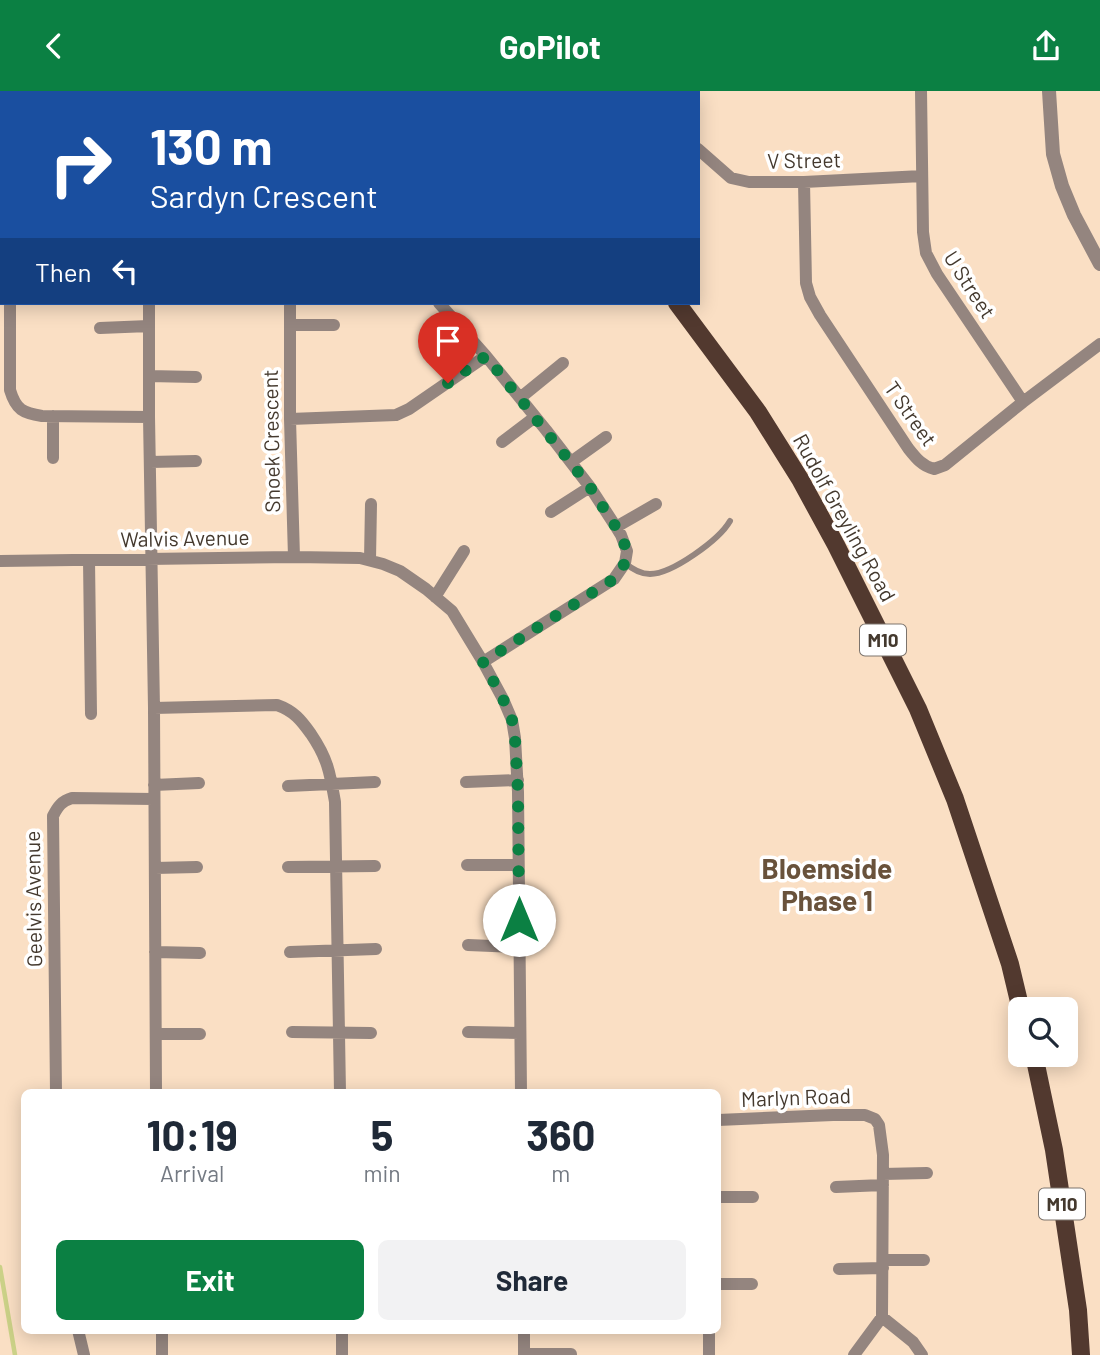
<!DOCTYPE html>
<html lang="en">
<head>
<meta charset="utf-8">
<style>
	body { margin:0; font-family:Barlow,sans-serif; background:#f2f2f3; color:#1f2937; height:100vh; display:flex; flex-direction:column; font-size:26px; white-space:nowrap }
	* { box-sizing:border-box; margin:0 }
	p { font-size:23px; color:#747a83 }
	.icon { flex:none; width:38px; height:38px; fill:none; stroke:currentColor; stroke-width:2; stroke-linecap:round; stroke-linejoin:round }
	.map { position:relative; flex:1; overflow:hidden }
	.side { position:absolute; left:21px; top:998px; width:700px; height:245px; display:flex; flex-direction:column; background:#fff; border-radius:10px; box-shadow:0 4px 18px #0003 }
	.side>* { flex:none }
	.top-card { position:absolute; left:0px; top:0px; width:700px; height:214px; box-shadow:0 4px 18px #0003; background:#1a4fa0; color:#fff; overflow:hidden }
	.tools { position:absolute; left:1008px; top:906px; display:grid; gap:14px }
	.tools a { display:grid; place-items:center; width:70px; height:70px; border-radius:10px; background:#fff; box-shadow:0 4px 18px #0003; font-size:35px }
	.pin { position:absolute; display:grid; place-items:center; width:60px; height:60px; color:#fff; margin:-72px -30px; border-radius:50% 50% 50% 0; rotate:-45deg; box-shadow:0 0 7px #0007 }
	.pin .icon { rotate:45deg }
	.me { position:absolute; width:77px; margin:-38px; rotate:0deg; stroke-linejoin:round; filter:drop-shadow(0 0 5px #0008) }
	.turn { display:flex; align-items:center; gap:24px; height:147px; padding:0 35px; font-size:32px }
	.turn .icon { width:91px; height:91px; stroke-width:2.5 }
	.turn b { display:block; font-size:49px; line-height:60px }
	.then { display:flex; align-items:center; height:66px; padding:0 35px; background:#0003; gap:14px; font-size:26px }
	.eta { display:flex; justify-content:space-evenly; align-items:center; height:119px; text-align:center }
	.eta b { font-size:42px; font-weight:700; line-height:49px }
	.primary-button { display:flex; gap:14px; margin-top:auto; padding:14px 35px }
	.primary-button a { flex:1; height:80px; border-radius:10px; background:#0b8043; color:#fff; font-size:28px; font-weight:700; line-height:80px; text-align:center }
	.primary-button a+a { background:#f2f2f3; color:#1f2937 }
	header { display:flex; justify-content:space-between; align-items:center; height:91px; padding:0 35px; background:#0b8043; color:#fff; font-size:32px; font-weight:700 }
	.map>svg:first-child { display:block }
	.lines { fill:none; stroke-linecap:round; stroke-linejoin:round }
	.stream { stroke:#cbd187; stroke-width:4.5 }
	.service { stroke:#94857f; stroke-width:6 }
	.minor { stroke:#94857f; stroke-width:12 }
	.tertiary { stroke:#94857f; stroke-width:14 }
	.primary { stroke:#52392f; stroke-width:18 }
	.route { stroke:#0b8043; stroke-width:12; stroke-dasharray:0 21.6 }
	.labels { text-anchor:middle; stroke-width:7; stroke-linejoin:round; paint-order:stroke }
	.shield { fill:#fff; stroke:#7c746d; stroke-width:2 }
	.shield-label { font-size:19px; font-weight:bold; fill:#44392e }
	.street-label { font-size:21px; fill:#44392e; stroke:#fff }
	.district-label { font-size:28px; font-weight:bold; fill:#69523b; stroke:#fff }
</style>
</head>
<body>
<header><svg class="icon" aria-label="back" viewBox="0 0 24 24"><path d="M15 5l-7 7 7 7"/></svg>GoPilot<svg class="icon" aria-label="share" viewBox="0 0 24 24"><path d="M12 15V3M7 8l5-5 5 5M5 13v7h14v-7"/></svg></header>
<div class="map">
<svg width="1100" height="1264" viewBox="0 0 1100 1264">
	<rect width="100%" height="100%" fill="#fadfc4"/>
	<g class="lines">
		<path class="stream" d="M0,1176L15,1264"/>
		<path class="service" d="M625,472C632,478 640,483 650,483C672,483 719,449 730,430"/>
		<path class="minor" d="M9,0V2
			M150,0V2
			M643,0L645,2
			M921,0L923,141L926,162L937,183L1023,311
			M0,26H2
			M698,58L731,87L749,91H804L922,85
			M804,91L806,192L810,206L820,224L908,357C916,367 922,375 934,378L945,374L1023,311L1100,253
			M0,118H2
			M0,166H2
			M10,212V299C16,319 23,322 42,325L149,326
			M149,212V326L154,617L156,1001
			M290,212V328L294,466
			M439,212L486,265L546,339L590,396L616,436L621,444L627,460L625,472L614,488L483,571
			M290,234H334
			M100,237L149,235
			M149,285L196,286
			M520,307L563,272
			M290,328L396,324L409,318L486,265
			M502,351L535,326
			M53,367V325
			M150,371L196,370
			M571,371L606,346
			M551,421L590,396
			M616,436L656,413
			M89,469L91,623
			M370,469L371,413
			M0,470L294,466L360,467L383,473L400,480L426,498L452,520L483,571L503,608L512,629L515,647L518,701L521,1001
			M435,506L464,460
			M154,617L277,614C294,620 301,629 311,643C328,668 330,682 335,711L340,1001
			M466,691L518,689
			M154,694L199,692
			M288,695L375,691
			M467,774H518
			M288,776L375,775
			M155,777L197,776
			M468,854L519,856
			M155,861L200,862
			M290,861L376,858
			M292,941L371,942
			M468,941L519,942
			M156,943H200
			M56,1001L53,725C58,715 62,710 72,707L154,708
			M718,1029L833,1024H865L875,1028L879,1034L883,1064L882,1226L854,1264
			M883,1083L927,1082
			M836,1096L883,1094
			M718,1106H753
			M883,1169H924
			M839,1178L883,1177
			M718,1193H752
			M882,1226L913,1251L922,1264
			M78,1239L84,1264
			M162,1239V1264
			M342,1239V1264
			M524,1239V1264
			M709,1239V1264
			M524,1263H571"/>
		<path class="tertiary" d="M1049,0L1053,63L1062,95L1074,124L1100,173"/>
		<path class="primary" d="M486,0L488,2
			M677,212L758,321L800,388L836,454L918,618L955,708L1010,873L1021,919
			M1034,964L1054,1059L1078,1219L1081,1264"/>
	</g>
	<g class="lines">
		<path class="route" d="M448,292L486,265L590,396L621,444L627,460L625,472L614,488L483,571L503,608L512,629L515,647L518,701L519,829"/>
	</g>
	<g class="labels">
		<g class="shield">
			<rect x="860" y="533.5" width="46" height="31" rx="5"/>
			<rect x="1039" y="1097.5" width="46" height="31" rx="5"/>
		</g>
		<g class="shield-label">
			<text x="883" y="556">M10</text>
			<text x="1062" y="1120">M10</text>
		</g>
		<g class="street-label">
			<text transform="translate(804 70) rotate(-1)" y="7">V Street</text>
			<text transform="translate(969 194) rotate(57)" y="7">U Street</text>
			<text transform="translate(910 323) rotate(55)" y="7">T Street</text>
			<text transform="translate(272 350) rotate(-91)" y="7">Snoek Crescent</text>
			<text transform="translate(844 427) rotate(61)" y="7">Rudolf Greyling Road</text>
			<text transform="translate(185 448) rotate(-1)" y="7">Walvis Avenue</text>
			<text transform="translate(34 808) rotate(-91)" y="7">Geelvis Avenue</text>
			<text transform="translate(796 1007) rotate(-2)" y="7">Marlyn Road</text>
		</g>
		<g class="district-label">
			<text x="827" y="788">Bloemside<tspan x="827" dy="32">Phase 1</tspan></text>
		</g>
	</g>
</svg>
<div class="tools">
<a><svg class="icon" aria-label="search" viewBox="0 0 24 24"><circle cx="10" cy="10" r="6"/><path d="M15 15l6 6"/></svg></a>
</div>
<div class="pin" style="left:448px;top:292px;background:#d93025"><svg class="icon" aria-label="arrive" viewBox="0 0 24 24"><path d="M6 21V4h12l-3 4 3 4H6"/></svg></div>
<svg class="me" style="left:519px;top:829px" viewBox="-20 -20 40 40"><circle r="19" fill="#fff"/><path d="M0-13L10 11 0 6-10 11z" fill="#0b8043"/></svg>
<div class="top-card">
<div class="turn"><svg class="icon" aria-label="right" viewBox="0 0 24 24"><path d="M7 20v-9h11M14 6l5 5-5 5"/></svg><div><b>130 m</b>Sardyn Crescent</div></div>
<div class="then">Then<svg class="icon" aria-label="left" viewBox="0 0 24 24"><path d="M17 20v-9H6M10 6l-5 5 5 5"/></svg></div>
</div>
<section class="side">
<div class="eta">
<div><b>10:19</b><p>Arrival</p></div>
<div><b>5</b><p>min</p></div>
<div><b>360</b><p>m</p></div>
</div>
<div class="primary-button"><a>Exit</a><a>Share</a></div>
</section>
</div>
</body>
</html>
